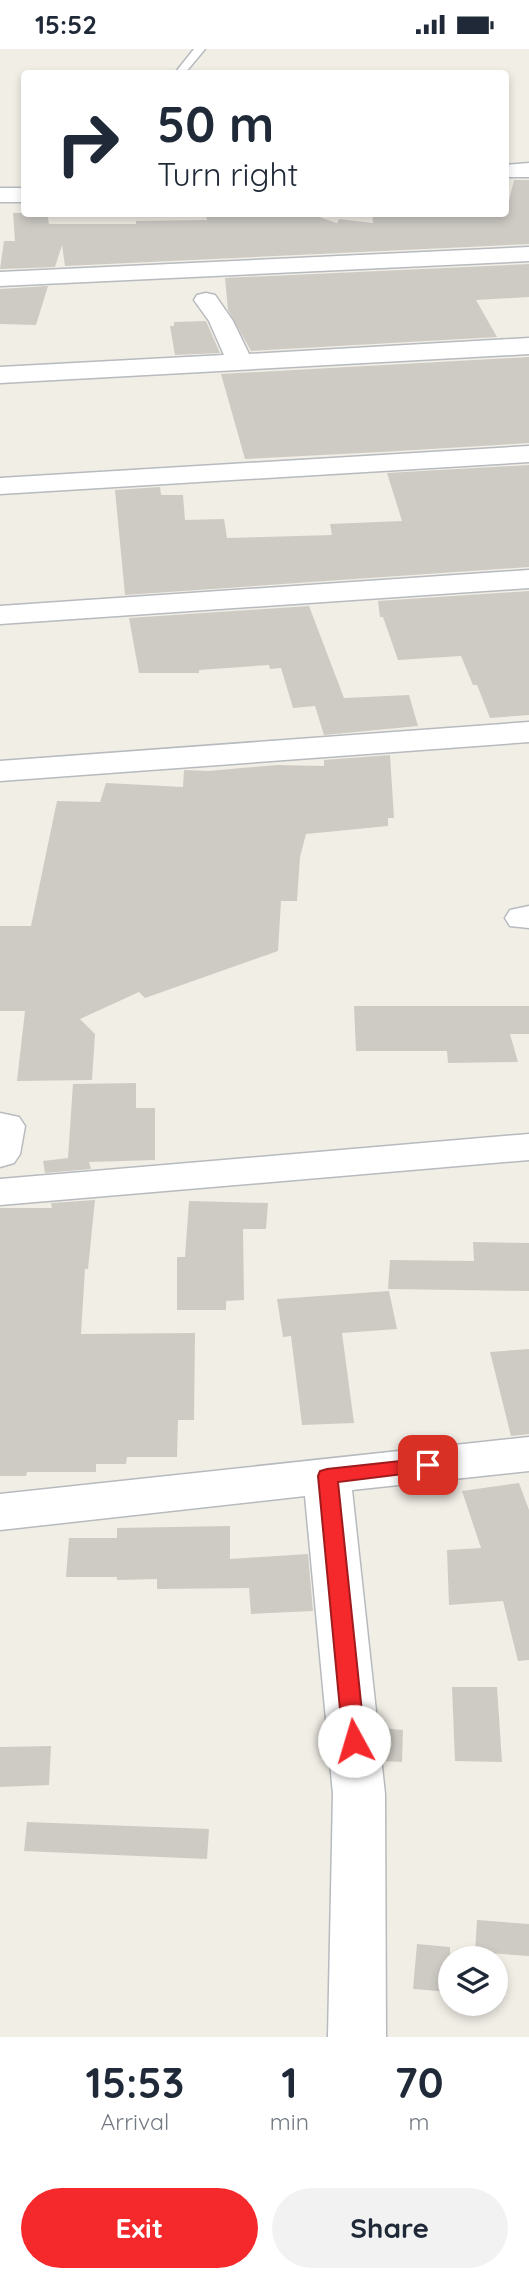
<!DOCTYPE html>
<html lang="en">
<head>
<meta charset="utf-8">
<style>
	body { margin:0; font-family:Quicksand,sans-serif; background:#f2f2f3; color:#1f2937; height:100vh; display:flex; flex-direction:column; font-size:26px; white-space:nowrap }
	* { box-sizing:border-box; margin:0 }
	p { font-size:23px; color:#747a83 }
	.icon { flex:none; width:38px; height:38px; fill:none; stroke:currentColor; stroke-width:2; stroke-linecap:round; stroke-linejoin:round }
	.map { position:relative; height:1988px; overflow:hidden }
	.drawer { display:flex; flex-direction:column; background:#fff; flex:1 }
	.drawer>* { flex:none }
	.guide { position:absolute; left:21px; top:21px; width:488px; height:147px; border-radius:7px; box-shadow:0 4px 10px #0003; background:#fff; color:#1f2937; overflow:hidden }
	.tools { position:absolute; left:438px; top:1897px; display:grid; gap:14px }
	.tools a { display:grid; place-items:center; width:70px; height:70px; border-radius:50%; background:#fff; box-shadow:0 4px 10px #0003; font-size:35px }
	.pin { position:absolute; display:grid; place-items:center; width:60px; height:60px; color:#fff; margin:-30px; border-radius:14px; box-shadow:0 4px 10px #0006 }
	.me { position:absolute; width:77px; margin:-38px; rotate:354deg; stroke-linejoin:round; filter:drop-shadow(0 0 5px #0008) }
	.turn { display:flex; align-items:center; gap:24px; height:147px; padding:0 21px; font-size:32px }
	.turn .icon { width:91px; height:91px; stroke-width:2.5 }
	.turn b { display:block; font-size:49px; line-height:60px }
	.eta { display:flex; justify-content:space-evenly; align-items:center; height:119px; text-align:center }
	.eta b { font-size:42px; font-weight:700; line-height:49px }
	.action { display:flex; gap:14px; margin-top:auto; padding:14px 21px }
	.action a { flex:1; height:80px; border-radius:42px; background:#f5292c; color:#fff; font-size:28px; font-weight:700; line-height:80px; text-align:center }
	.action a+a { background:#f2f2f3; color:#1f2937 }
	.status { display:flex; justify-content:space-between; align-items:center; height:49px; padding:0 35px; background:#fff; direction:ltr }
	.status svg { height:19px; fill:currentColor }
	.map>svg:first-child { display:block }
	.building { fill:#cecbc5 }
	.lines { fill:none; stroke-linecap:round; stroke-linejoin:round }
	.lane-casing { stroke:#b7babe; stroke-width:3 }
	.street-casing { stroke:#b7babe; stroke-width:3 }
	.lane { fill:#fff; fill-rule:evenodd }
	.street { fill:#fff; fill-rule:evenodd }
	.route { fill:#f5292c; stroke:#9f1b1d; stroke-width:2 }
</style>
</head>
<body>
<div class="status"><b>15:52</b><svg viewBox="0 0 49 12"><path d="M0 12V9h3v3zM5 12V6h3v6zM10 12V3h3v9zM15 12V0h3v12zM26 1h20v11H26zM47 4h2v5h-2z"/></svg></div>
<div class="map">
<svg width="529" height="1988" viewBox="0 0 529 1988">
	<rect width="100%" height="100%" fill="#f1eee6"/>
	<path class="building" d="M514,131H529V195L65,217L62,196L55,218L0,220L4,192H15L13,164H47L49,175H136V172L207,171L205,164H307L337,174L339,170L373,174L372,164H506Z
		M529,215V248L476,251L497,288L251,302L228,261L225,229Z
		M48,237L36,276L0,275V240Z
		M206,272L220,304L175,306L170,277H174V273Z
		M529,308V394L381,403L245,410L221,325Z
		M529,416V518L125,546L115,441L160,438L161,446H183L185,471L224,470L227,489L332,486L330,475L402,472L387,424Z
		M529,542V666L490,669L477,636H473L461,607L398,611L383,568H380L378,552Z
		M309,557L344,649L409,646L418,677L324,686L315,657L293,659L281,619L270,620L269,616L199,621V624H139L129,569Z
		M390,706L394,769H388V777L306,785L300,808L297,852H281L278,902L145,949L139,943L80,970L95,985L92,1031L17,1032L25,962H0V877H31L57,752L100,753L106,734L183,738L184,721L208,722L277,716L324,717V711Z
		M354,957H529V985H510L518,1013L448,1014L447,1002H356Z
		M136,1034V1059H155V1111L89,1113L91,1120L45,1124L43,1112L68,1109L73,1035Z
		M95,1151L88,1220H85L81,1285L195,1284L194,1371H178L177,1408H127L126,1415H96V1423H27L26,1427H0V1159H52L51,1154Z
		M189,1152L268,1154L266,1180H243L244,1251L226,1252V1261H177V1208H185Z
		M473,1193L529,1194V1242L388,1240L390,1211L474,1212Z
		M389,1242L397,1280L342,1284L354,1374L302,1376L291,1287L283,1288L277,1250Z
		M529,1300V1385L511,1387L490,1303Z
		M519,1434L529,1461V1611L518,1612L503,1552L449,1556L447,1501L481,1499L462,1442Z
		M230,1477V1510L308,1505L313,1562L251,1565L249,1539L157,1540V1530L117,1531V1528H66L69,1489H117V1479Z
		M452,1638H497L502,1713L455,1712Z
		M380,1679L403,1681L402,1713L384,1712Z
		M51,1697L49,1736L0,1738V1698Z
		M27,1773L209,1780L207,1810L24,1802Z
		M477,1871L529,1875V1907L475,1903Z
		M417,1895L450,1898V1943L413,1940Z"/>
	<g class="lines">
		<g class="lane-casing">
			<path id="lane" d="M194,0H205L185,24H175Z"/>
		</g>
		<g class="street-casing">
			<path id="street" d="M529,114V128H506V116Z
				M0,139H24V153H0Z
				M529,198V212L0,237V223Z
				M206,244L215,246L233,272L249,305L529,289V305L0,334V318L224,306L209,272L194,251L197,246Z
				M529,397V413L0,445V429Z
				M529,521V539L0,575V557Z
				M529,673V693L0,732V712Z
				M529,857V879L510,877L505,869L510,861Z
				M0,1064L19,1068L25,1077L20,1105L14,1114L0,1118Z
				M529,1085V1111L0,1156V1130Z
				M529,1388V1422L352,1441L385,1745L386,1988H328L333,1745L305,1447L0,1481V1445Z"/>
		</g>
		<use href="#lane" class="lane"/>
		<use href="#street" class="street"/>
	</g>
	<path class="route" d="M428,1409L435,1411L438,1416L435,1421L338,1433L365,1692L361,1698L354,1701L346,1698L343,1692L318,1427L320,1422L327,1420Z"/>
</svg>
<div class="tools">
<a><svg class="icon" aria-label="layers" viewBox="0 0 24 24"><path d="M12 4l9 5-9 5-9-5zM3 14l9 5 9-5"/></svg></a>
</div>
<div class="pin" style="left:428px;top:1416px;background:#d93025"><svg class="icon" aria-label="arrive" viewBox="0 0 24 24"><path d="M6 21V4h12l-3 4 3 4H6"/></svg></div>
<svg class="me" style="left:354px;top:1692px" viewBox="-20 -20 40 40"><circle r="19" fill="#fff"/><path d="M0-13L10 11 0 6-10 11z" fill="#f5292c"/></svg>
<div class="guide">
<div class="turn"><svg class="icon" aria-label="right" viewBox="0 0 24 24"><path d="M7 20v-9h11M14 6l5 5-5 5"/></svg><div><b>50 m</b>Turn right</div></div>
</div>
</div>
<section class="drawer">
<div class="eta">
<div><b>15:53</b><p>Arrival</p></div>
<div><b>1</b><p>min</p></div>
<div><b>70</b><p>m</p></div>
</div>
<div class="action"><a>Exit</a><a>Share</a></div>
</section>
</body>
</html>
